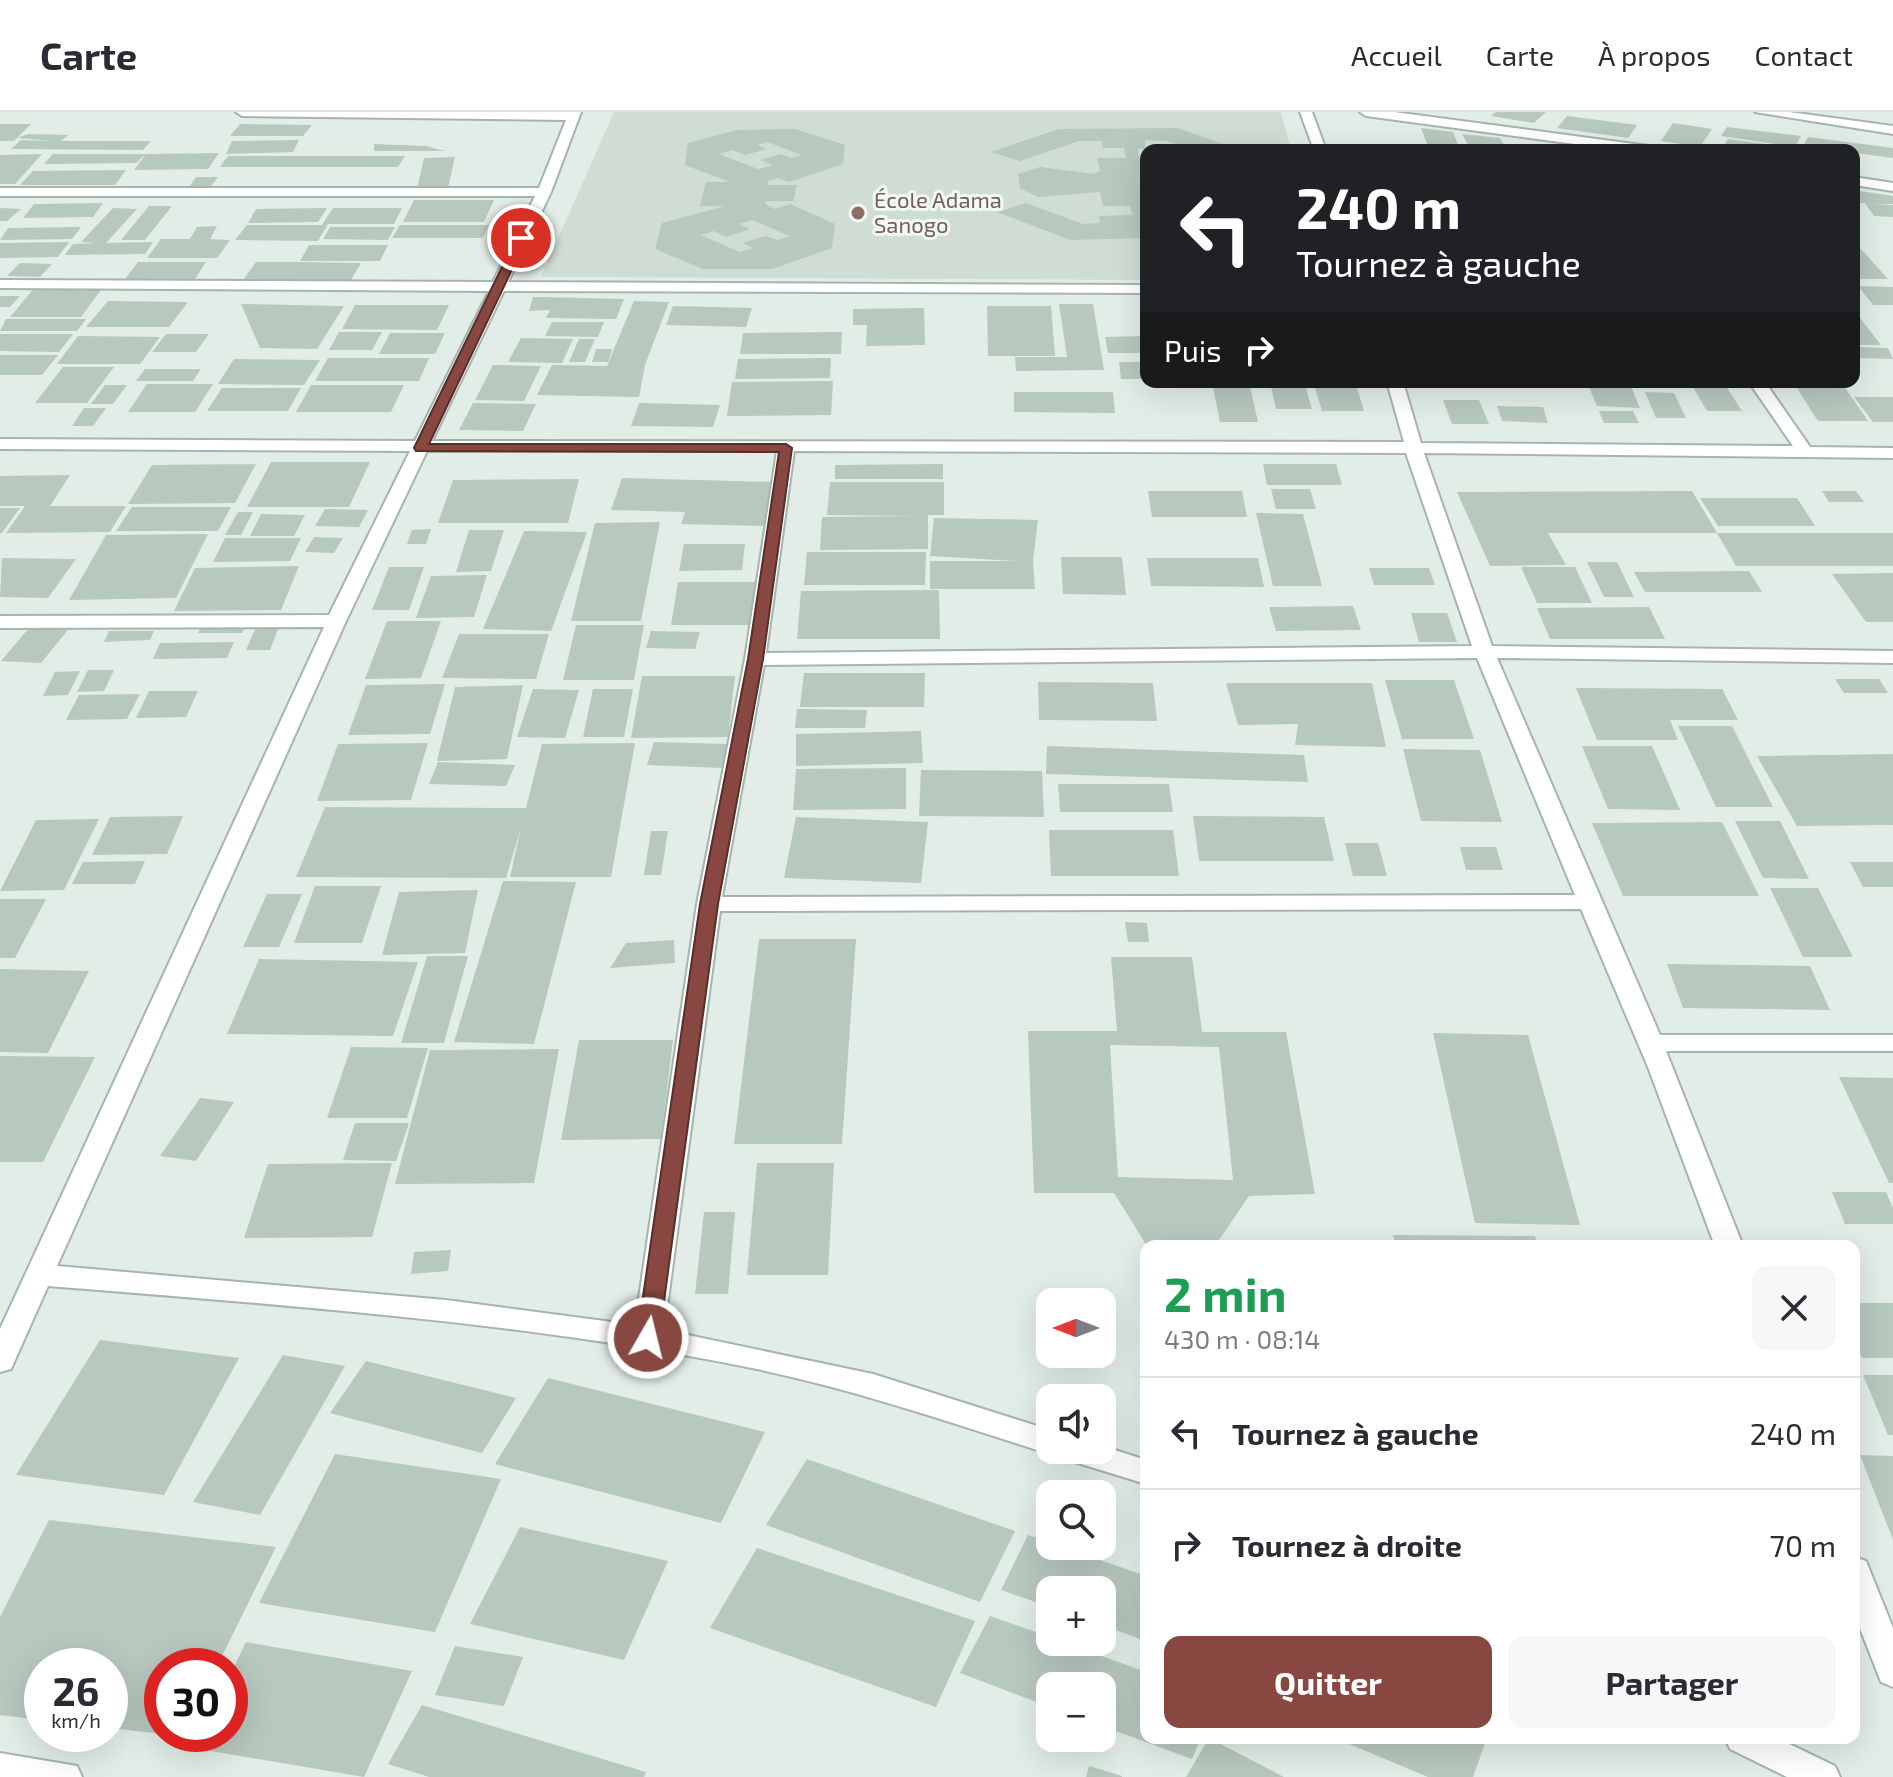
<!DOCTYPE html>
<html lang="fr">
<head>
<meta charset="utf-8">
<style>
	body { margin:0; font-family:"Exo 2",sans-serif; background:#f7f7f7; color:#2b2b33; height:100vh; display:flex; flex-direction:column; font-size:30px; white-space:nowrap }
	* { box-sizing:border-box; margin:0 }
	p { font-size:26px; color:#7c7c81 }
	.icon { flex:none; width:44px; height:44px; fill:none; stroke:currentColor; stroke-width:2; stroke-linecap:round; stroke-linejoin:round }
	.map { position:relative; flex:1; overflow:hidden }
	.side { position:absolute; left:1140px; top:1128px; width:720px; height:504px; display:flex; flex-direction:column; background:#fff; border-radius:16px; box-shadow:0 8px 32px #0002 }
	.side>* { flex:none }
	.hud { position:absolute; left:1140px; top:32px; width:720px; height:244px; border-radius:16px; box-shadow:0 8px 32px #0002; background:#202124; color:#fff; overflow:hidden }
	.needle { width:52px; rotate:270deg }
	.buttons { position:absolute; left:1036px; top:1176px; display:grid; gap:16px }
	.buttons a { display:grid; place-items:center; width:80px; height:80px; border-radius:16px; background:#fff; box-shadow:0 8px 32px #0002; font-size:40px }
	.speed { position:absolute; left:24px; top:1536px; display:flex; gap:16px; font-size:40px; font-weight:700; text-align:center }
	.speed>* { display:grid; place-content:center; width:104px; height:104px; border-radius:50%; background:#fff; box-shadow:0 8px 32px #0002; line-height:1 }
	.speed small { font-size:20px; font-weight:400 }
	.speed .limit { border:12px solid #d22; background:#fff; color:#111 }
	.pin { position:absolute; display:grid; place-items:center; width:68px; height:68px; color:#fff; margin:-34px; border:4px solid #fff; border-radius:50%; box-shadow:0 2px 8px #0007 }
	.me { position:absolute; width:88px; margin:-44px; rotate:8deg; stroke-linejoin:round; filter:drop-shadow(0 0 6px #0008) }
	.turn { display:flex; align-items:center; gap:28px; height:168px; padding:0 24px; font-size:36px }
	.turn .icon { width:104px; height:104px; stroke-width:2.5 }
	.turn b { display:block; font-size:56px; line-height:68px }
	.then { display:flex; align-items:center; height:76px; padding:0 24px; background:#0003; gap:16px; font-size:30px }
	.round { display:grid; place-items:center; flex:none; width:84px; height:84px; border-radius:16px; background:#f7f7f7 }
	.overview { display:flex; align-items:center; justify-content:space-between; height:136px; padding:0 24px }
	h1 { font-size:48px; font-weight:700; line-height:60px; color:#1e9e55 }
	.cta { display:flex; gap:16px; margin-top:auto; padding:16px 24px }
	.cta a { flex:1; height:92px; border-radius:16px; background:#884741; color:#fff; font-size:32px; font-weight:700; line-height:92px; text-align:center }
	.cta a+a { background:#f7f7f7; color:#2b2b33 }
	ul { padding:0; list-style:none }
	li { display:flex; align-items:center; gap:24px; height:112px; padding:0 24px; border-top:2px solid #e1e1e2 }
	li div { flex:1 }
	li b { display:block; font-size:30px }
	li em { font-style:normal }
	header { display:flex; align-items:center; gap:48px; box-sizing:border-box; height:112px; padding:0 40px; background:#fff; border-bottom:2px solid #e1e1e2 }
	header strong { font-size:38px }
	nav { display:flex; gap:44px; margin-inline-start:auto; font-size:28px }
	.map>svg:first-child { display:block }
	.built { fill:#d0ddd5 }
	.building { fill:#b7c8bf; fill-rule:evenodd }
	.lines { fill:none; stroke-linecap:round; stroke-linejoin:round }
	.street-casing { stroke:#a4b5ae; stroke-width:4 }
	.street { fill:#fff; fill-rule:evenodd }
	.route { fill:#884741; stroke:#582e2a; stroke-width:2 }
	.education-dot { fill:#8d6e63; stroke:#f2f9f5; stroke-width:3 }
	.labels { text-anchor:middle; stroke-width:6; stroke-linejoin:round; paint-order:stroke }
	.far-education-label { font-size:22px; fill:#785e54; stroke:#f2f9f5; text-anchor:start }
</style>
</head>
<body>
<header>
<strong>Carte</strong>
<nav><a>Accueil</a><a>Carte</a><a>À propos</a><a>Contact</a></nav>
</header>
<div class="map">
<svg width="1893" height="1665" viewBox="0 0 1893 1665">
	<rect width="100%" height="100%" fill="#e2ede7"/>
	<path class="built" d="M614,0H1281L1291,38H1146V168L541,165Z"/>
	<path class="building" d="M1496,0H1546L1534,11L1491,4Z
		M1567,4L1637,13L1628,26L1557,16Z
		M1673,11L1712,17L1700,35L1661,29Z
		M0,12H31L14,29H0Z
		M240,12L312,13L303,24H230Z
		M1727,15L1801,24L1795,35L1721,24Z
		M1178,16L1239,38H1193L1167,29L1145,28V37L1138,36L1139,47H1146V126L1070,128L997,100L1026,91L1083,112L1100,111L1099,104L1132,103L1130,94H1103L1100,80L1038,85L1020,76L1018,62L1040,55L1095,62L1100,59L1097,46H1126L1124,36H1103L1102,29H1079L1020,49L991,40L1059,17Z
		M1421,16L1453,20L1460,38L1429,37Z
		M795,17L845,33L843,52L789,70L778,66L768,69V73H797L793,89H766L765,92L775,97L790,92L835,112L832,136L772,157H703L655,137L662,111L725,94H700L706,70H730L685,53L688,31L737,18ZM767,30L802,43L792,46L781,42L760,48L773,53L758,57L719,42L732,38L745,43L767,37L757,33ZM752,108L790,124L777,128L766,124L742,131L754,136L740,140L700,123L714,119L726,125L750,117L739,112Z
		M29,22L68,23L61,29H151L143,38L11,37L21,28L54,29L17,26Z
		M1462,22L1500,26L1507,38H1471Z
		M1808,25L1893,36V46L1803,34Z
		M1728,27L1794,36V38H1721Z
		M299,28L293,40L226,42L232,29Z
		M374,32L426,34L445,39H374Z
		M219,41L208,57L134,58L146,42Z
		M42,42L15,72H0V43Z
		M53,42H146L136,51L44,52Z
		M228,44H405L398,55H220Z
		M455,45L448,76L417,77L424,46Z
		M126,58L115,73H20L33,59Z
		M196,65H218L207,79H186Z
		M1854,78L1893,84V92H1872L1893,93V105L1874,104L1865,91H1854Z
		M414,88H494L484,110H403Z
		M103,91L93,105L23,106L34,92Z
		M149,94H172L145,128H121Z
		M0,96L21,97L7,109H0Z
		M113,96L137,97L106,131L153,130L145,142L65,143L73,132L96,131L81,130Z
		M327,96L318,110L248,111L256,97Z
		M333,96H402L394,112H328L318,129L235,128L247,113H322Z
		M400,113H489L482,126H392Z
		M217,114L210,127L230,128L217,146H147L161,127H190L197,115Z
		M81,115L72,127L0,128L8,116Z
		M330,115H395L388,128L323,127Z
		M69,130L58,145L0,146V131Z
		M309,133H388L380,149H300Z
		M1854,137H1861L1888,167H1854Z
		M138,150H206L195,167H125Z
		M256,150H294L361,151L351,168L244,167Z
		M20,151L52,152L40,165L7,164Z
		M36,174H104L81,205H10Z
		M1858,174L1893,175V193H1873Z
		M0,184H20L10,195H0Z
		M533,185H544L624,187L616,207L546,206L550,198L529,199Z
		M108,189L188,190L169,215H86Z
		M634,189L669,190L645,253L639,285L537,283L552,253L607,254Z
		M241,192L344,194L317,237L260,236Z
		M1059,192H1093L1104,258L1016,259L1015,245H1067Z
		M355,193H449L437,218L342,217Z
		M673,194L752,196L746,215L666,213Z
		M987,194H1051L1055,244H988Z
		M924,196L925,233L866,234L867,213H853V197Z
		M1854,198L1881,233H1854Z
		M6,207H86L77,219H0Z
		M552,210H604L598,225L545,224Z
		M339,220H382L372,238H329Z
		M842,220L841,242H740L743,221Z
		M390,221H445L435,242H379Z
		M0,222H73L59,240L0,239Z
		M166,222H209L196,240H152Z
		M78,224L160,225L140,252H57Z
		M1146,224V241H1108L1105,225Z
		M521,226L573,227L562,251L508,250Z
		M579,227H595L585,250H569Z
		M1854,235L1888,236L1893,247L1856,246Z
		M596,237H612L608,250H592Z
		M0,243H58L42,263H0Z
		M328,246H429L419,269H315Z
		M831,246L830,266L735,267L738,247Z
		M234,247L320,248L304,273L218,272Z
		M1119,250H1146V267H1121Z
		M493,253L541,254L524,289L475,288Z
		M63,255H114L87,291H35Z
		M145,257H201L193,269H136Z
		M833,269L831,303L727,304L732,270Z
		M1212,270H1249L1258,310H1220Z
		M1270,270H1304L1312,297H1276Z
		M1690,270L1724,271L1742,299H1707Z
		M1793,270H1841L1868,309H1818Z
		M1587,271L1630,272L1640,296L1597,294Z
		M147,272H213L195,300H128Z
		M105,273H127L113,292H91Z
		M311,273H404L391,300H296Z
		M222,276H301L288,299H207Z
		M1315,276H1357L1364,299H1322Z
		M1014,280H1113L1115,301L1014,300Z
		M1645,280L1674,281L1686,306H1656Z
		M1854,285H1893V310H1873Z
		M1443,288H1479L1489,312H1452Z
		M473,291L536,292L523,319L459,318Z
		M639,291L720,293L713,315L631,314Z
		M1497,294L1543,295L1548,311L1502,309Z
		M84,296H106L93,314H72Z
		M1599,299H1633L1639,311H1604Z
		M271,350H370L349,395H247Z
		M256,352L235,391L128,392L152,353Z
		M943,352V367H835V353Z
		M1263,352H1336L1342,373H1267Z
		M70,363L50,394H126L110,420L6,421L25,394H0V364Z
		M622,366L777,370L767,414L681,412L685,400L611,398Z
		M579,367L568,411H438L453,368Z
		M830,370H944V403H928V437L820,438L822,405L918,404L827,403Z
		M1271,377H1310L1316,397H1276Z
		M1148,379H1242L1247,405H1152Z
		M1692,379L1717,421H1548L1566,453L1490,454L1457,380Z
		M1822,379H1856L1864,390H1829Z
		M1700,386H1797L1815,414H1718Z
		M132,395H231L218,419H116Z
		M0,396H20L2,421H0Z
		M325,397L368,398L359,415L315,414Z
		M238,400H253L241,423H225Z
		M1256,401L1303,402L1322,474H1273Z
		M261,402L305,403L294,424H250Z
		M934,406L1038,408L1033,449L1035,477H930V449H1016L930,444Z
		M660,410L641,509H571L595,411Z
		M431,417L426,432H407L412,418Z
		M469,418H504L491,459L456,460Z
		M524,419L587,420L551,519L483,517Z
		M1717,421H1893V454H1736Z
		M208,422L176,486L69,488L106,423Z
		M314,425L343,426L334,441L305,440Z
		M225,426H301L290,449L213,450Z
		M684,432H745L742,458L679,459Z
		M807,440H926L925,473H804Z
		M1061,445H1122L1126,483L1063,482Z
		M2,446L76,447L48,486L0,485Z
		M1147,446H1258L1264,475L1151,474Z
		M1587,450H1617L1634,485H1604Z
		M299,454L281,498L174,499L195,456Z
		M389,455H424L409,498H372Z
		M1521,455H1575L1592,491H1537Z
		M1369,456H1429L1435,473H1374Z
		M1749,459L1762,480H1645L1634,460Z
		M1893,461V510H1866L1832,462Z
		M487,463L474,505L416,506L431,464Z
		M678,470H758L753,513H671Z
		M939,478L940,527H797L801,479Z
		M1353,494L1361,518L1276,519L1269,495Z
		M1649,495L1665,527H1550L1537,496Z
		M1411,501H1447L1457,530H1419Z
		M387,509H441L421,566L365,567Z
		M280,512L270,538H246L257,513Z
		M202,513H246L242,521H198Z
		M576,513H644L634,568H563Z
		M29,516L68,518L41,551L1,549Z
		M109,519H154L150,528L104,530Z
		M651,519L700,520L695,537L646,536Z
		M459,522H549L536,567L442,566Z
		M234,530L227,546L153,547L160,531Z
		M88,558H114L104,579L77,580Z
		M80,559L68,583L43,584L55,560Z
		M804,561H925L924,595H800Z
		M642,564H735L728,625L631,626Z
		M1835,567H1879L1888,581H1844Z
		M1385,568H1454L1474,627H1402Z
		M1038,570L1153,571L1157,609L1039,608Z
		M1226,571H1372L1386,635L1295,633L1298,612L1238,613Z
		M445,572L430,622L348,623L366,573Z
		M523,573L507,647L437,649L455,575Z
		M1576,576L1722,577L1738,608H1670L1678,628H1597Z
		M533,577L579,578L565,626L517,625Z
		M593,577H633L624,625H583Z
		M149,579H198L186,605L136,606Z
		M140,582L127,607L66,608L79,583Z
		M797,597L867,598L865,616H795Z
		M1678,614H1732L1773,695H1716Z
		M921,619L923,651L796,654V622Z
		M654,630L728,632L722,656L647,653Z
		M428,631L411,688L317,689L338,632Z
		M635,631L611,765H510L521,716L506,766L296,765L325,695L526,696L542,632Z
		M1047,634L1304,643L1308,670L1046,662Z
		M1582,634H1652L1680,698L1608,697Z
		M1403,637L1480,638L1502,710L1421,709Z
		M1893,642V713L1797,714L1757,644Z
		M438,650L515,653L506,674L429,672Z
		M906,656V697L793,698L796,657Z
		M921,658L1042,659L1044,705L919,704Z
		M1058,672H1169L1173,700H1060Z
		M183,704L167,742L92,743L110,705Z
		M1193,704L1324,705L1334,749H1199Z
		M796,705L928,710L921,771L784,766Z
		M99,707L64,778L0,779L36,708Z
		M1735,709H1780L1809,767L1763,766Z
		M1722,710L1759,784H1623L1592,711Z
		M1049,718H1173L1179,764H1051Z
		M651,719H668L661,763H644Z
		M1345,731H1378L1387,764H1353Z
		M1460,735H1496L1503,758H1466Z
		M145,749L135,772H72L83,750Z
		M1850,750H1893V775H1863Z
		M503,769L576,770L534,932L454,930Z
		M315,774H381L362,831H294Z
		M1770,776H1818L1853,845H1803Z
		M478,778L465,841L382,843L399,780Z
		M267,782H302L279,835H243Z
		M0,787H46L15,846H0Z
		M1125,810L1147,811L1149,830H1128Z
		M759,827H856L842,1032H734Z
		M674,828L675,851L610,856L626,831Z
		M427,844H468L444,931H401Z
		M1111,845H1192L1202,920H1286L1315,1082L1249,1084L1215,1134H1147L1114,1081H1034L1028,919H1117ZM1110,933L1219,935L1233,1068L1118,1065Z
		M259,847L418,850L393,924L227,922Z
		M1667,852L1810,854L1830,898L1683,896Z
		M0,857L89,859L48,941L0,940Z
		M1433,921L1528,923L1580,1113L1475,1111Z
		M579,928H673L661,1027L561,1028Z
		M351,935L428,936L407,1006H327Z
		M559,937L534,1071L395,1072L430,938Z
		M0,944L95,945L43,1050H0Z
		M1839,965L1893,966V1071H1889Z
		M200,986L234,990L196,1049L160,1044Z
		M355,1011H409L396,1049L343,1048Z
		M392,1051L372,1125L244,1126L268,1052Z
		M757,1051H834L828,1163H747Z
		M1832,1080H1886L1893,1096V1112H1845Z
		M704,1100H735L728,1182H695Z
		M1393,1123L1535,1124L1538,1134H1396Z
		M451,1138L448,1159L411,1162L414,1140Z
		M1854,1191H1893V1246H1862L1854,1227Z
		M100,1228L239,1246L164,1383L16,1363Z
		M283,1243L345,1254L260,1403L193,1390Z
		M366,1249L516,1286L482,1341L330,1301Z
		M1863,1263H1893V1323H1888Z
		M548,1266L765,1320L721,1411L495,1352Z
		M335,1342L501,1367L435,1520L259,1491Z
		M1860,1343L1893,1344V1428Z
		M807,1347L1015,1419L980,1490L766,1413Z
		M49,1408L276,1435L217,1554H162V1622L110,1616V1554H42V1608L0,1603V1505Z
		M520,1415L668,1449L624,1548L470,1512Z
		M1028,1423L1050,1430V1434H1060L1146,1464V1529L1102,1513V1478H1050V1495L1001,1478Z
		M757,1436L975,1509L936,1595L710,1516Z
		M990,1504L1050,1525V1530H1063L1146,1560V1626H1201L1192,1647L1102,1614V1574H1050V1595L960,1561Z
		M246,1530L412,1559L364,1665L193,1636L200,1622H230V1563Z
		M455,1534L523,1545L504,1594L435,1583Z
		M422,1593L646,1660L644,1665H429L388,1652Z
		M1209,1626L1284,1665H1186Z
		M1335,1626H1487L1473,1665H1428Z
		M1089,1654L1122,1664V1665H1086Z"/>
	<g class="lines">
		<g class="street-casing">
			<path id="street" d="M236,0H581L551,80L508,170L1146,173V181L504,179L432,329L1404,330L1387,270H1403L1421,331L1793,334L1749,270H1765L1810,335L1893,336V346L1424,341L1492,534L1893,539V551L1497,546L1660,923H1893V939H1666L1743,1134H1715L1648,955L1581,797L720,799L664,1218L873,1262L1050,1318V1338H1102V1334L1146,1348V1372L1065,1347L1061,1339L1050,1342C949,1310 851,1276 747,1255C517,1209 282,1193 48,1174L11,1257L0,1260V1217L324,515L0,516V504L329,503L410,339L0,337V327L415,329L489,179L0,176V168L493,170L535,84H0V76H539L566,8L242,4ZM427,339H777L745,547L697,792L635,1213L446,1188L57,1154L346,509ZM794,339L1406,341L1472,534L766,541ZM1477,546L1575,783L722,785L764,553Z
				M1300,0H1312L1326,38H1314Z
				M1360,0H1394L1649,34L1655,38H1620L1366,4Z
				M1755,0H1789L1893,14V22Z
				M1854,65L1893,71V79L1854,73Z
				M1854,1445L1866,1449L1893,1516V1575L1881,1570L1854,1501Z
				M1725,1626H1777L1835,1654L1840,1665H1787L1730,1637Z
				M0,1641L77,1654L82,1665H0Z"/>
		</g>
		<use href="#street" class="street"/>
	</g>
	<path class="route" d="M521,123L527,126L429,332H786L792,336L763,547L718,792L659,1226L648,1234L637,1226L700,792L748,547L779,340L416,339L414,336L516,126Z"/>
	<circle class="education-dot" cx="858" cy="101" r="8"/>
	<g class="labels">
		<g class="far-education-label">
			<text x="874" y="96">École Adama<tspan x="874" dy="25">Sanogo</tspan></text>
		</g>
	</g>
</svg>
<div class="buttons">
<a><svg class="needle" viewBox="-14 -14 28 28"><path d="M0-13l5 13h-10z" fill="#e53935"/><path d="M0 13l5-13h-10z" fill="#7c7c81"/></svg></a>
<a><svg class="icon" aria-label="sound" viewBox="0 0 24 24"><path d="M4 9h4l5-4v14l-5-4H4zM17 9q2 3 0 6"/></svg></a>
<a><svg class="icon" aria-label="search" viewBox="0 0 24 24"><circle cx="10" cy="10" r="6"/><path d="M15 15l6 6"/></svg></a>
<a>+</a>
<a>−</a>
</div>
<div class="speed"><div>26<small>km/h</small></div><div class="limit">30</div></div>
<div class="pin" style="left:521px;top:126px;background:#d93025"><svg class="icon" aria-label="arrive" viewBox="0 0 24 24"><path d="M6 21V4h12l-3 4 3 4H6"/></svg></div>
<svg class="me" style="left:648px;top:1226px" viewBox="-20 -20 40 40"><circle r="17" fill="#884741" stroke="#fff" stroke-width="3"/><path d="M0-11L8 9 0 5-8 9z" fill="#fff"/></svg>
<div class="hud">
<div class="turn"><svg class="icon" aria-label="left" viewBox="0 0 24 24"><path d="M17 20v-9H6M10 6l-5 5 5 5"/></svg><div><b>240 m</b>Tournez à gauche</div></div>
<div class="then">Puis<svg class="icon" aria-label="right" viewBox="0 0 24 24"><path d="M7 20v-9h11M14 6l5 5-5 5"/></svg></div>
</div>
<section class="side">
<div class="overview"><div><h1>2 min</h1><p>430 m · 08:14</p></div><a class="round"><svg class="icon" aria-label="close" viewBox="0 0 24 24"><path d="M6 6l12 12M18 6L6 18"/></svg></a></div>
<ul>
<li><svg class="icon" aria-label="left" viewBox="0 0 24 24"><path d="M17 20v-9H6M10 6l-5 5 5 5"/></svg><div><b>Tournez à gauche</b></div><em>240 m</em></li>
<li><svg class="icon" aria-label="right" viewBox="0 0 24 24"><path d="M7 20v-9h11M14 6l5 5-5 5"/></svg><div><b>Tournez à droite</b></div><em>70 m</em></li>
</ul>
<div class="cta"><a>Quitter</a><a>Partager</a></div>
</section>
</div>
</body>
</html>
